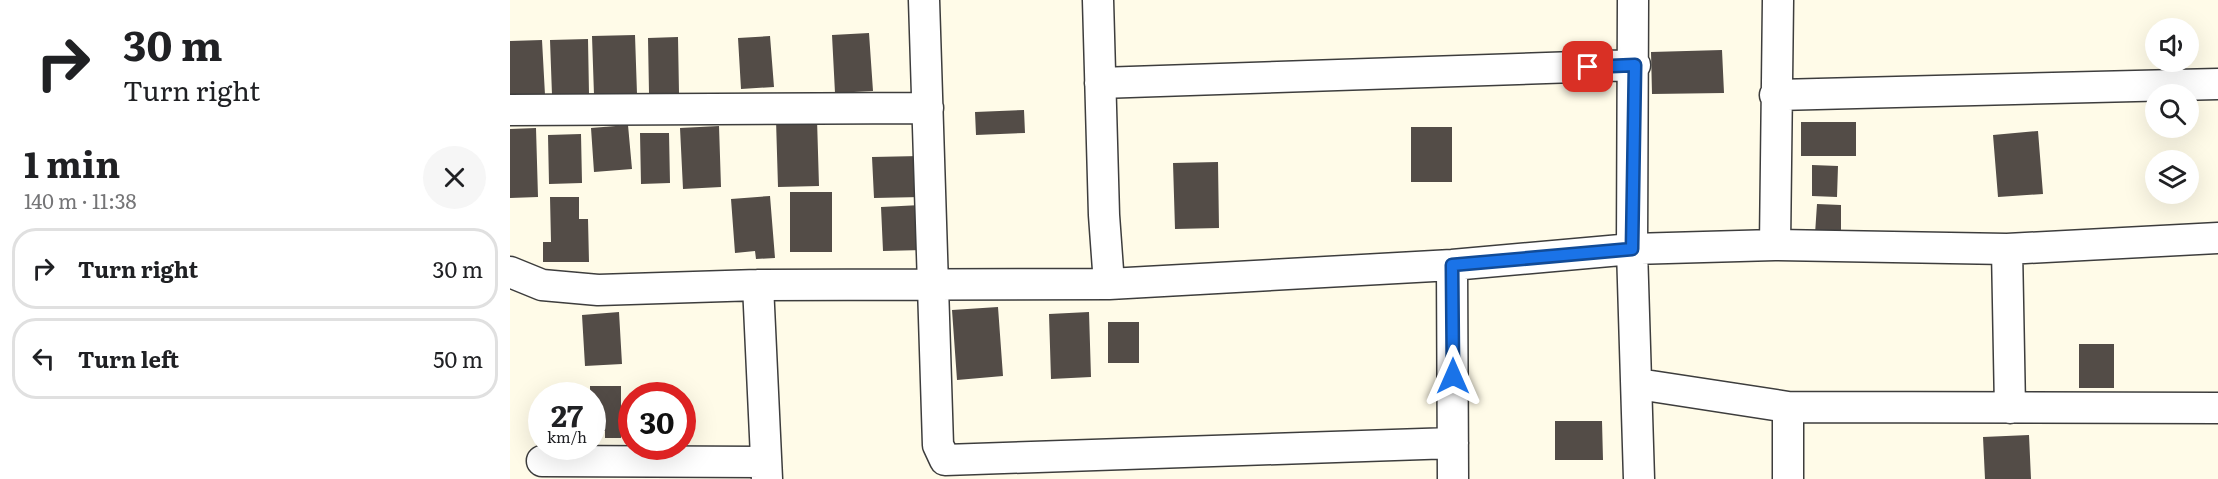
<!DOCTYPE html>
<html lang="en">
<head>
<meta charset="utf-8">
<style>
	body { margin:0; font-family:Literata,serif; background:#f6f6f6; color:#202124; height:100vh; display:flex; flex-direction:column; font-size:22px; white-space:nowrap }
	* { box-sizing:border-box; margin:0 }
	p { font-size:20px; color:#757577 }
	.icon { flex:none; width:33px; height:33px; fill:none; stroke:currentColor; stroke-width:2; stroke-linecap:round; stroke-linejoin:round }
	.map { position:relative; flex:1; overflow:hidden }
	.panel { display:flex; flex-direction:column; background:#fff; width:510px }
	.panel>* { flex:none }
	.guide { background:#fff; color:#202124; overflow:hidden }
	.buttons { position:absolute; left:1635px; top:18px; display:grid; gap:12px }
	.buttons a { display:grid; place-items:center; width:54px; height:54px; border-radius:50%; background:#fff; box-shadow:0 6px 24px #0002; font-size:30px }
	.speed { position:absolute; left:18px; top:382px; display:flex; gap:12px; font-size:30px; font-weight:700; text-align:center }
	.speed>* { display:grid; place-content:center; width:78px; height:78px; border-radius:50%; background:#fff; box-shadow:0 6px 24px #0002; line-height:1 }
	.speed small { font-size:15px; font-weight:400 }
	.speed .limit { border:9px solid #d22; background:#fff; color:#111 }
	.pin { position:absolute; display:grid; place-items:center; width:51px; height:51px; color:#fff; margin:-26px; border-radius:12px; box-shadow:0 3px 9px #0006 }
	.me { position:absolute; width:66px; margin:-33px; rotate:0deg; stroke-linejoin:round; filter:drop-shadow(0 0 4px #0008) }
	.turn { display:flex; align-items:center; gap:21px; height:126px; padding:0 24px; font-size:27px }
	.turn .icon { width:78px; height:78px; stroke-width:2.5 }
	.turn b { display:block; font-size:42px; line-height:51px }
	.round { display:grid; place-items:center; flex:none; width:63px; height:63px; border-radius:32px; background:#f6f6f6 }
	.summary { display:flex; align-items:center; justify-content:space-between; height:102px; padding:0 24px }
	h1 { font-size:36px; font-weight:700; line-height:45px }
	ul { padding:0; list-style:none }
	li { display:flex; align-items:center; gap:18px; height:81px; margin:0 12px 9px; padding:0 12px; border:3px solid #e0e0e0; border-radius:24px }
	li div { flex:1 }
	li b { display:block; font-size:22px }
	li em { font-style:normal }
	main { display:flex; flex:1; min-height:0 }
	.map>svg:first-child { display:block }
	.building { fill:#534c47 }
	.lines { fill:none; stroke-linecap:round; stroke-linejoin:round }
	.minor-casing { stroke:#3d3d3d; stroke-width:33 }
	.minor { stroke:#fff; stroke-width:30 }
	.route-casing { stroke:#114b97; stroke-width:15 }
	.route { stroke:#1a73e8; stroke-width:10 }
</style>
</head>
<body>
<main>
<section class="panel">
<div class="guide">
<div class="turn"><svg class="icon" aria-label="right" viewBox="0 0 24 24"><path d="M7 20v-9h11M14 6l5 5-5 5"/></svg><div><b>30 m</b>Turn right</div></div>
</div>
<div class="summary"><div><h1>1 min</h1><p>140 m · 11:38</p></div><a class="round"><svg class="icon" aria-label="close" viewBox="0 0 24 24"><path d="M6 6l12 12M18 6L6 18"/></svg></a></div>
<ul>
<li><svg class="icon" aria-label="right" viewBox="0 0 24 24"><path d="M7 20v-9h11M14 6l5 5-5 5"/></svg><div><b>Turn right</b></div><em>30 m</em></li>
<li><svg class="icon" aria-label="left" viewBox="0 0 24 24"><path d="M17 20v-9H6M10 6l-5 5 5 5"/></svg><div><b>Turn left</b></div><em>50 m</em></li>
</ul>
</section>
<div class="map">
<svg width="1708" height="479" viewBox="0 0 1708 479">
	<rect width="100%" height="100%" fill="#fffbe8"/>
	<path class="building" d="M359,33L363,91L325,93L322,35Z
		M125,35L127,94L84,95L82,36Z
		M260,36L264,87L231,89L228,38Z
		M168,37L169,93H139L138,38Z
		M78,39L79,94L42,95L40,40Z
		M32,40L35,95L0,97V41Z
		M1212,50L1214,93L1142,94L1141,52Z
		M514,110L515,133L466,135L465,112Z
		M307,119L309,186L268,187L266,120Z
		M1291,122H1346V156H1291Z
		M118,125L122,169L84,172L81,128Z
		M209,126L211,187L173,189L170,128Z
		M901,127H942V182H901Z
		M26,128L28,197L0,198V129Z
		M1528,131L1533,194L1488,197L1483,135Z
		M130,133H159L160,183L131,184Z
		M71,134L72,183L39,184L38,135Z
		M410,156L411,197L364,198L362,157Z
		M708,162L709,228L665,229L663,163Z
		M1302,165L1328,166L1327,197L1302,196Z
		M280,192H322V252H280Z
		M260,196L265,258L246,259L245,251L225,253L221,199Z
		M40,197H69V219H78L79,262H33V242H41Z
		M1307,204L1331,205V235L1305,234Z
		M411,205L413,250L373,251L371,207Z
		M488,307L493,376L447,380L442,310Z
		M109,312L112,364L75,366L72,315Z
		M579,312L581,377L541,379L539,314Z
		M598,322H629V363H598Z
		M1569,344H1604V388H1569Z
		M80,386H111V438H95V431H82V396H80Z
		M1045,421H1092L1093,460H1045Z
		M1519,435L1521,479H1475L1473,437Z"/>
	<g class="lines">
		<g class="minor-casing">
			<path id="minor" d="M414,0L428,445L435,460L943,443
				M588,0L594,215L599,284
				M1123,0L1122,249L1129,479
				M590,83L1125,65
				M1265,95L1708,84
				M0,110L418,108
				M1265,245L1268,0
				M1497,249L1500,408
				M942,265L943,479
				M0,272L32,285L88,290L248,285L599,284L942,265L1122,249L1265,245L1497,249L1708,238
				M248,285L257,479
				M1128,384L1278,407L1708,408
				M1278,407V479
				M32,461L256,462"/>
		</g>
		<use href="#minor" class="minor"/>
	</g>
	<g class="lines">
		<g class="route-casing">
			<path id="route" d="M943,376L942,265L1122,249L1125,65L1078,67"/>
		</g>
		<use href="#route" class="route"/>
	</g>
</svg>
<div class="buttons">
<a><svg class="icon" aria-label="sound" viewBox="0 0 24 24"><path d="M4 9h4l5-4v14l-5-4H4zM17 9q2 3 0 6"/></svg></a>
<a><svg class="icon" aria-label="search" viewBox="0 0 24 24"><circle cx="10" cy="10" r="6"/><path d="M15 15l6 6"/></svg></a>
<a><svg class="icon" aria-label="layers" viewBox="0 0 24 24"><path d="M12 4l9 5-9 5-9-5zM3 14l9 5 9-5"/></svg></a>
</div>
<div class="speed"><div>27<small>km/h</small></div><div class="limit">30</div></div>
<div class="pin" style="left:1078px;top:67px;background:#d93025"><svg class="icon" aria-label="arrive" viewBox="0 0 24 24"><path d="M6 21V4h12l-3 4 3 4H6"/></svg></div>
<svg class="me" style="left:943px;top:376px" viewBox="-20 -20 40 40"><path d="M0-17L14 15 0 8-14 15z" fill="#1a73e8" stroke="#fff" stroke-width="4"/></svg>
</div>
</main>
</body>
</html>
